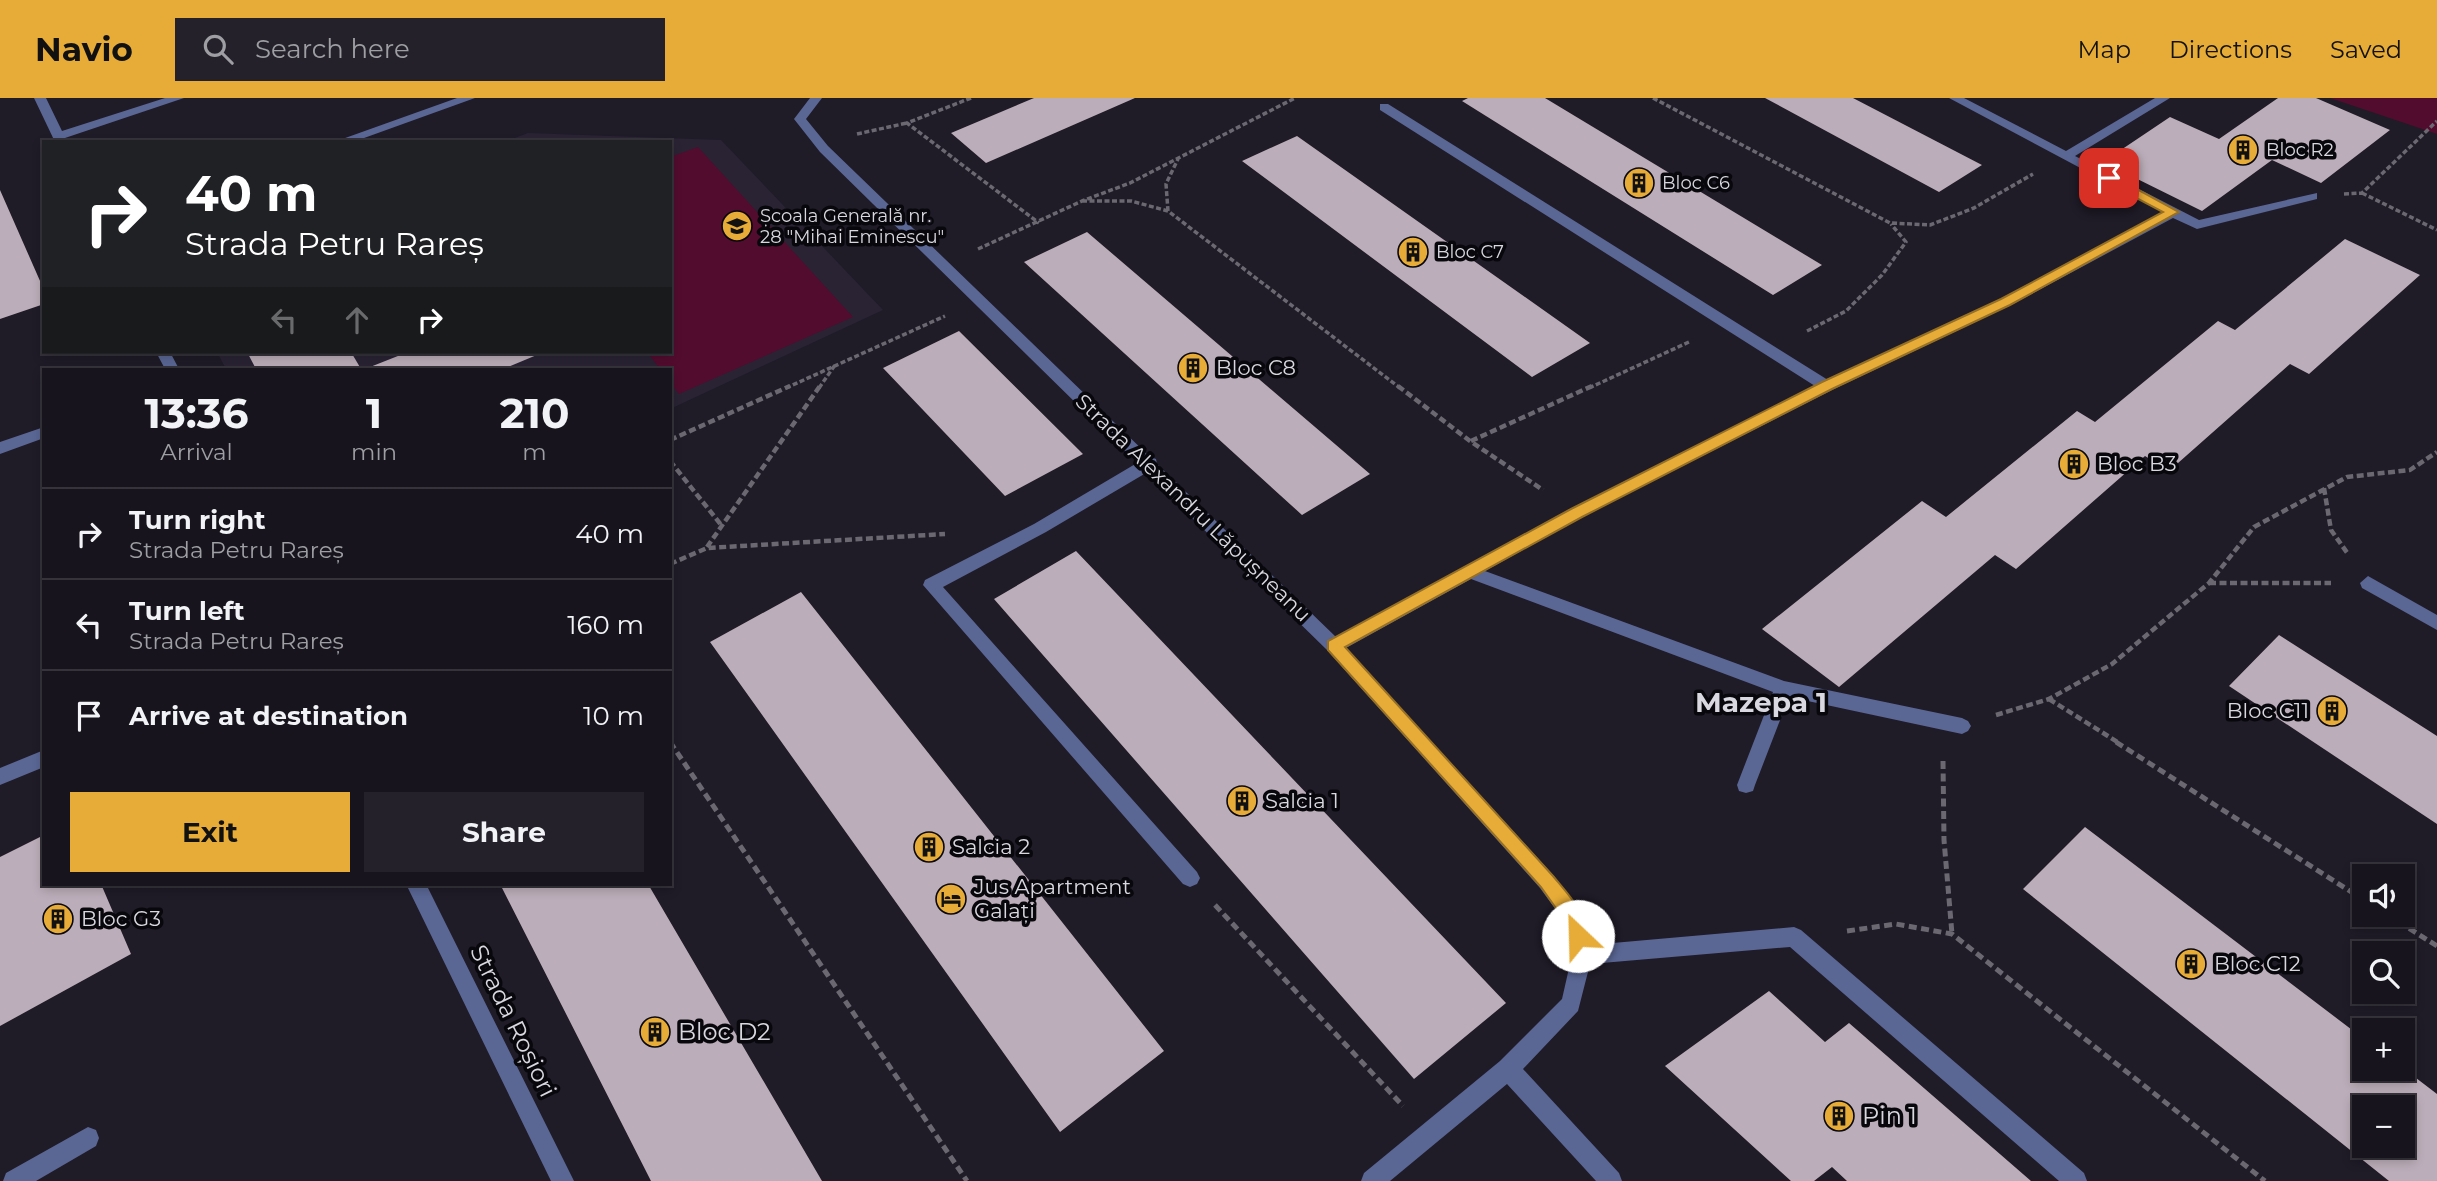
<!DOCTYPE html>
<html lang="en">
<head>
<meta charset="utf-8">
<style>
	body { margin:0; font-family:Montserrat,sans-serif; background:#24212a; color:#f1f3f6; height:100vh; display:flex; flex-direction:column; font-size:26px; white-space:nowrap }
	* { box-sizing:border-box; margin:0 }
	p { font-size:23px; color:#9e9ea4 }
	.icon { flex:none; width:38px; height:38px; fill:none; stroke:currentColor; stroke-width:2; stroke-linecap:round; stroke-linejoin:round }
	.map { position:relative; flex:1; overflow:hidden }
	.sheet { position:absolute; left:42px; top:270px; width:630px; height:518px; display:flex; flex-direction:column; background:#17141d; border-radius:0px; box-shadow:0 4px 10px #0003,0 0 0 2px #36333b }
	.sheet>* { flex:none }
	.top-card { position:absolute; left:42px; top:42px; width:630px; height:214px; border-radius:0px; box-shadow:0 4px 10px #0003,0 0 0 2px #36333b; background:#202124; color:#fff; overflow:hidden }
	.tools { position:absolute; left:2352px; top:766px; display:grid; gap:14px }
	.tools a { display:grid; place-items:center; width:63px; height:63px; border-radius:0px; background:#17141d; box-shadow:0 4px 10px #0003,0 0 0 2px #36333b; font-size:35px }
	.pin { position:absolute; display:grid; place-items:center; width:60px; height:60px; color:#fff; margin:-30px; border-radius:14px; box-shadow:0 4px 10px #0006 }
	.me { position:absolute; width:77px; margin:-38px; rotate:336deg; stroke-linejoin:round; filter:drop-shadow(0 0 5px #0008) }
	.turn { display:flex; align-items:center; gap:24px; height:147px; padding:0 28px; font-size:32px }
	.turn .icon { width:91px; height:91px; stroke-width:2.5 }
	.turn b { display:block; font-size:49px; line-height:60px }
	.lanes { display:flex; align-items:center; height:66px; padding:0 28px; background:#0003; justify-content:center; gap:35px; direction:ltr }
	.lanes .off { opacity:.35 }
	.eta { display:flex; justify-content:space-evenly; align-items:center; height:119px; text-align:center }
	.eta b { font-size:42px; font-weight:700; line-height:49px }
	.primary-button { display:flex; gap:14px; margin-top:auto; padding:14px 28px }
	.primary-button a { flex:1; height:80px; border-radius:0px; background:#e7ac37; color:#111; font-size:28px; font-weight:700; line-height:80px; text-align:center }
	.primary-button a+a { background:#24212a; color:#f1f3f6 }
	ul { padding:0; list-style:none }
	li { display:flex; align-items:center; gap:21px; height:91px; padding:0 28px; border-top:2px solid #36333b }
	li div { flex:1 }
	li b { display:block; font-size:26px }
	li em { font-style:normal }
	header { display:flex; align-items:center; gap:42px; box-sizing:border-box; height:98px; padding:0 35px; background:#e7ac37; color:#111 }
	header strong { font-size:33px }
	nav { display:flex; gap:38px; margin-inline-start:auto; font-size:24px }
	.search { width:490px; height:63px; background:#24212a; display:flex; align-items:center; gap:18px; box-sizing:border-box; padding:0 24px; border-radius:0px; color:#9e9ea4; font-size:26px }
	.map>svg:first-child { display:block }
	.built { fill:#292334 }
	.green { fill:#520c2e }
	.building { fill:#bbadb9; fill-rule:evenodd }
	.lines { fill:none; stroke-linecap:round; stroke-linejoin:round }
	.path-far2 { stroke:#6b6872; stroke-width:3.5; stroke-dasharray:5 2.5; stroke-linecap:butt }
	.path-far1 { stroke:#6b6872; stroke-width:4.5; stroke-dasharray:7 3.5; stroke-linecap:butt }
	.path { stroke:#6b6872; stroke-width:5; stroke-dasharray:8 4.5; stroke-linecap:butt }
	.minor { fill:#5a6694; fill-rule:evenodd }
	.route { fill:#e7ac37; stroke:#967024; stroke-width:2 }
	.labels { text-anchor:middle; stroke-width:7; stroke-linejoin:round; paint-order:stroke }
	.far-poi-label { font-size:18px; fill:#d9d7df; stroke:#08070c; text-anchor:start }
	.poi-label { font-size:21px; fill:#d9d7df; stroke:#08070c; text-anchor:start }
	.street-label { font-size:21px; fill:#d9d7df; stroke:#08070c }
	.near-street-label { font-size:24px; fill:#d9d7df; stroke:#08070c }
	.near-poi-label { font-size:24px; fill:#d9d7df; stroke:#08070c; text-anchor:start }
	.district-label { font-size:28px; font-weight:bold; fill:#d9d7df; stroke:#08070c }
</style>
</head>
<body>
<header>
<strong>Navio</strong>
<div class="search"><svg class="icon" aria-label="search" viewBox="0 0 24 24"><circle cx="10" cy="10" r="6"/><path d="M15 15l6 6"/></svg>Search here</div>
<nav><a>Map</a><a>Directions</a><a>Saved</a></nav>
</header>
<div class="map">
<svg width="2437" height="1083" viewBox="0 0 2437 1083">
	<rect width="100%" height="100%" fill="#1f1b27"/>
	<path class="built" d="M528,35L721,42L883,212L670,311V271H226L217,254H670V44H504Z"/>
	<path class="green" d="M2330,0H2437V36Z
		M698,49L853,219L679,296L670,285V271H660L647,254H670V59Z"/>
	<path class="building" d="M1034,0H1135L986,65L951,35Z
		M1468,0H1545L1822,167L1773,197L1462,3Z
		M1765,0H1853L1982,67L1939,94Z
		M2278,0H2316L2390,32L2321,85L2272,62L2202,113L2103,64L2170,19L2219,41Z
		M1297,38L1590,245L1532,279L1242,63Z
		M0,92L44,192V206L0,221Z
		M1087,134L1370,376L1302,417L1024,164Z
		M2345,141L2420,177L2309,276L2290,266L2169,373L2145,358L2016,471L1995,457L1839,589L1762,531L1922,403L1946,419L2077,313L2095,324L2218,223L2235,232Z
		M959,233L1083,356L1005,398L883,270Z
		M247,254H351L361,271H256Z
		M408,254H544L503,271H365Z
		M1076,453L1506,905L1414,981L994,501Z
		M801,494L1164,953L1060,1034L710,544Z
		M2279,537L2437,638V726L2229,588Z
		M2085,729L2364,941V971L2403,970L2437,996V1083H2389L2023,791ZM2364,1010H2403V1048H2364Z
		M44,737V786H101L131,856L0,928V759Z
		M500,786H648L822,1083H651Z
		M1769,893L1825,944L1849,925L2031,1083H1847L1832,1069L1814,1083H1791L1665,968Z"/>
	<g class="lines">
		<path class="path-far2" d="M971,0L907,25L1039,125
			M1653,0L1890,125L1930,127L1974,110L2033,76
			M857,36L907,25
			M2362,95L2437,132
			M2344,96L2362,95L2437,23
			M1082,103H1131L1168,113L1400,290
			M1168,113L1166,86L1178,61
			M978,151L1082,103L1130,85L1295,0
			M1807,233L1846,213L1882,177L1906,144L1891,126
			M786,290L945,218
			M819,290L835,267
			M1589,290L1689,244"/>
		<path class="path-far1" d="M1398,288L1470,343L1543,392
			M670,342L790,288
			M1471,343L1592,288
			M670,363L722,428
			M2324,390L2331,432L2348,456
			M707,449L820,288
			M670,466L707,450L945,436
			M2209,485H2331
			M2049,601L2119,645
			M1996,617L2049,601L2112,566L2209,485L2254,429L2347,379L2410,372L2437,354
			M670,643L672,645"/>
		<path class="path" d="M670,644L967,1083
			M2116,644L2364,802
			M1943,663L1944,742L1952,836
			M1215,807L1403,1008
			M2388,817L2437,848
			M1847,833L1896,826L1952,836L2265,1083"/>
		<path class="minor" d="M34,0H46L62,33L165,0H184L65,40L67,44H55Z
			M457,0H475L353,44H334Z
			M810,0H822L806,21L828,48L1150,359L1156,361L1157,366L1336,539L1570,411L1815,288L1380,12V6H1388L1828,282L2001,201L2163,114L1949,0H1964L2066,53L2155,0H2170L2075,58L2199,122L2317,95V101L2197,131L2173,120L2011,207L1832,292L1582,419L1485,473L1784,583L1962,620L1968,623L1971,628L1968,633L1962,636L1789,599L1755,687L1753,693L1746,695L1739,693L1737,687L1773,594L1471,481L1346,550L1554,778L1580,812L1590,847L1794,829L1801,832L2084,1075L2087,1083H2059L1790,849L1590,866L1578,913L1523,971L1619,1075L1622,1083H1596L1507,986L1390,1083H1361L1364,1075L1500,963L1562,901L1572,857L1564,823L1540,790L1328,553L1146,375L1046,434L943,489L1197,774L1200,780L1197,786L1190,789L1183,786L923,487L925,482L1034,426L1137,365L820,54L794,21Z
			M156,254H170L179,271H165Z
			M44,329V340L0,356V344Z
			M2368,478L2437,517V532L2362,490L2360,485Z
			M44,652V669L0,687V670Z
			M406,786H426L574,1083H551Z
			M88,1029L96,1032L99,1040L96,1048L36,1083H3L6,1075Z"/>
	</g>
	<path class="route" d="M2104,78H2113L2179,114L2010,207L1832,291L1582,419L1345,549L1553,778C1566,794 1594,822 1584,844L1578,847L1571,844L1565,823L1541,789L1328,552V543L1571,411L1822,284L2001,201L2163,114L2104,83Z"/>
	<defs>
		<g id="building-disc" transform="scale(1.575)"><circle r="9.5" fill="#e7ac37" stroke="#08070c"/><path d="M-4-6H4V6H1V3H-1V6H-4ZM-2.5-4.3h1.7v1.8h-1.7ZM.8-4.3h1.7v1.8H.8ZM-2.5-1h1.7V.8h-1.7ZM.8-1h1.7V.8H.8Z" fill="#111"/></g>
		<g id="school-disc" transform="scale(1.575)"><circle r="9.5" fill="#e7ac37" stroke="#08070c"/><path d="M0-5L7-2L0 1L-7-2ZM-4 1L0 2.5L4 1V4Q0 6-4 4Z" fill="#111"/></g>
		<g id="hotel-disc" transform="scale(1.575)"><circle r="9.5" fill="#e7ac37" stroke="#08070c"/><path d="M-6-4.5h1.5V1H6V5H4.5V3h-9V5H-6ZM-4 0a1.8 1.8 0 1 1 3.6 0ZM.5 0V-2.5h3Q6-2.5 6 0Z" fill="#111"/></g>
	</defs>
	<g fill-rule="evenodd">
		<use href="#building-disc" x="2243" y="52"/>
		<use href="#building-disc" x="1639" y="85"/>
		<use href="#school-disc" x="737" y="128"/>
		<use href="#building-disc" x="1413" y="154"/>
		<use href="#building-disc" x="1193" y="270"/>
		<use href="#building-disc" x="2074" y="366"/>
		<use href="#building-disc" x="2332" y="613"/>
		<use href="#building-disc" x="1242" y="703"/>
		<use href="#building-disc" x="929" y="749"/>
		<use href="#hotel-disc" x="951" y="801"/>
		<use href="#building-disc" x="58" y="821"/>
		<use href="#building-disc" x="2191" y="866"/>
		<use href="#building-disc" x="655" y="934"/>
		<use href="#building-disc" x="1839" y="1018"/>
	</g>
	<g class="labels">
		<g class="far-poi-label">
			<text x="2266" y="58">Bloc R2</text>
			<text x="1662" y="91">Bloc C6</text>
			<text x="760" y="124">Școala Generală nr.<tspan x="760" dy="21">28 "Mihai Eminescu"</tspan></text>
			<text x="1436" y="160">Bloc C7</text>
		</g>
		<g class="poi-label">
			<text x="1216" y="277">Bloc C8</text>
			<text x="2097" y="373">Bloc B3</text>
			<text x="2309" y="620" text-anchor="end">Bloc C11</text>
			<text x="1265" y="710">Salcia 1</text>
			<text x="952" y="756">Salcia 2</text>
			<text x="974" y="796">Jus Apartment<tspan x="974" dy="24">Galați</tspan></text>
			<text x="81" y="828">Bloc G3</text>
			<text x="2214" y="873">Bloc C12</text>
		</g>
		<g class="street-label">
			<text transform="translate(1193 410) rotate(44)" y="7">Strada Alexandru Lăpușneanu</text>
		</g>
		<g class="near-street-label">
			<text transform="translate(513 923) rotate(64)" y="8">Strada Roșiori</text>
		</g>
		<g class="near-poi-label">
			<text x="678" y="942">Bloc D2</text>
			<text x="1862" y="1026">Pin 1</text>
		</g>
		<g class="district-label">
			<text x="1761" y="614">Mazepa 1</text>
		</g>
	</g>
</svg>
<div class="tools">
<a><svg class="icon" aria-label="sound" viewBox="0 0 24 24"><path d="M4 9h4l5-4v14l-5-4H4zM17 9q2 3 0 6"/></svg></a>
<a><svg class="icon" aria-label="search" viewBox="0 0 24 24"><circle cx="10" cy="10" r="6"/><path d="M15 15l6 6"/></svg></a>
<a>+</a>
<a>−</a>
</div>
<div class="pin" style="left:2109px;top:80px;background:#d93025"><svg class="icon" aria-label="arrive" viewBox="0 0 24 24"><path d="M6 21V4h12l-3 4 3 4H6"/></svg></div>
<svg class="me" style="left:1578px;top:838px" viewBox="-20 -20 40 40"><circle r="19" fill="#fff"/><path d="M0-13L10 11 0 6-10 11z" fill="#e7ac37"/></svg>
<div class="top-card">
<div class="turn"><svg class="icon" aria-label="right" viewBox="0 0 24 24"><path d="M7 20v-9h11M14 6l5 5-5 5"/></svg><div><b>40 m</b>Strada Petru Rareș</div></div>
<div class="lanes"><svg class="icon off" aria-label="left" viewBox="0 0 24 24"><path d="M17 20v-9H6M10 6l-5 5 5 5"/></svg><svg class="icon off" aria-label="ahead" viewBox="0 0 24 24"><path d="M12 20V5M6 11l6-6 6 6"/></svg><svg class="icon" aria-label="right" viewBox="0 0 24 24"><path d="M7 20v-9h11M14 6l5 5-5 5"/></svg></div>
</div>
<section class="sheet">
<div class="eta">
<div><b>13:36</b><p>Arrival</p></div>
<div><b>1</b><p>min</p></div>
<div><b>210</b><p>m</p></div>
</div>
<ul>
<li><svg class="icon" aria-label="right" viewBox="0 0 24 24"><path d="M7 20v-9h11M14 6l5 5-5 5"/></svg><div><b>Turn right</b><p>Strada Petru Rareș</p></div><em>40 m</em></li>
<li><svg class="icon" aria-label="left" viewBox="0 0 24 24"><path d="M17 20v-9H6M10 6l-5 5 5 5"/></svg><div><b>Turn left</b><p>Strada Petru Rareș</p></div><em>160 m</em></li>
<li><svg class="icon" aria-label="arrive" viewBox="0 0 24 24"><path d="M6 21V4h12l-3 4 3 4H6"/></svg><div><b>Arrive at destination</b></div><em>10 m</em></li>
</ul>
<div class="primary-button"><a>Exit</a><a>Share</a></div>
</section>
</div>
</body>
</html>
